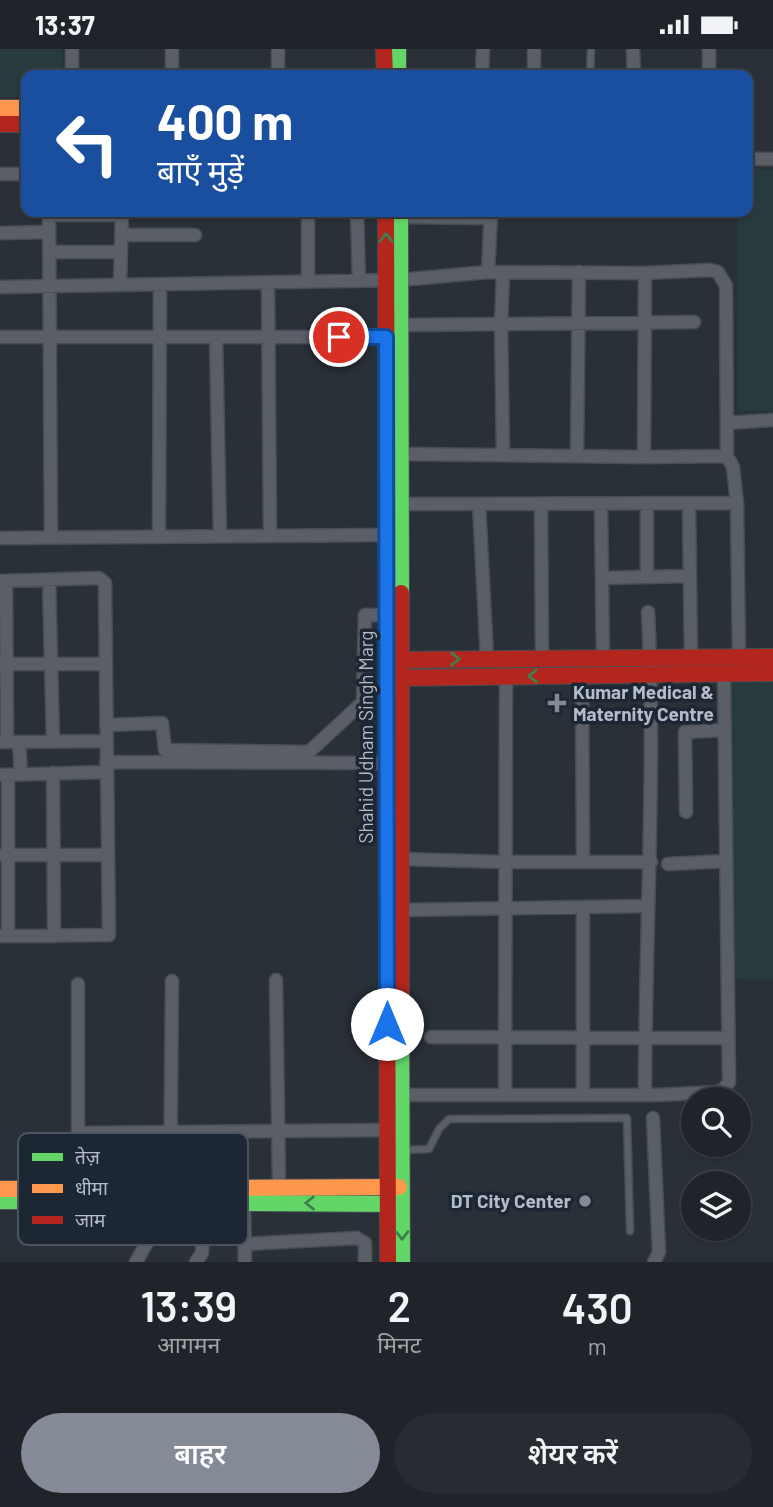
<!DOCTYPE html>
<html lang="hi">
<head>
<meta charset="utf-8">
<style>
	body { margin:0; font-family:Barlow,"Noto Sans Devanagari",sans-serif; background:#282c32; color:#f1f3f6; height:100vh; display:flex; flex-direction:column; font-size:26px; white-space:nowrap }
	* { box-sizing:border-box; margin:0 }
	p { font-size:23px; color:#a2a4a8 }
	.icon { flex:none; width:38px; height:38px; fill:none; stroke:currentColor; stroke-width:2; stroke-linecap:round; stroke-linejoin:round }
	.map { position:relative; height:1213px; overflow:hidden }
	.side { display:flex; flex-direction:column; background:#20242a; flex:1 }
	.side>* { flex:none }
	.top-card { position:absolute; left:21px; top:21px; width:732px; height:147px; border-radius:14px; box-shadow:0 2px 5px #0004,0 0 0 2px #3d4147; background:#1a4fa0; color:#fff; overflow:hidden }
	.buttons { position:absolute; left:681px; top:1038px; display:grid; gap:14px }
	.buttons a { display:grid; place-items:center; width:70px; height:70px; border-radius:50%; background:#20242a; box-shadow:0 2px 5px #0004,0 0 0 2px #3d4147; font-size:35px }
	.pin { position:absolute; display:grid; place-items:center; width:60px; height:60px; color:#fff; margin:-30px; border:4px solid #fff; border-radius:50%; box-shadow:0 2px 7px #0007 }
	.me { position:absolute; width:77px; margin:-38px; rotate:0deg; stroke-linejoin:round; filter:drop-shadow(0 0 5px #0008) }
	.turn { display:flex; align-items:center; gap:24px; height:147px; padding:0 21px; font-size:32px }
	.turn .icon { width:91px; height:91px; stroke-width:2.5 }
	.turn b { display:block; font-size:49px; line-height:60px }
	.eta { display:flex; justify-content:space-evenly; align-items:center; height:119px; text-align:center }
	.eta b { font-size:42px; font-weight:600; line-height:49px }
	.action { display:flex; gap:14px; margin-top:auto; padding:14px 21px }
	.action a { flex:1; height:80px; border-radius:42px; background:#848b96; color:#fff; font-size:28px; font-weight:600; line-height:80px; text-align:center }
	.action a+a { background:#282c32; color:#f1f3f6 }
	.status { display:flex; justify-content:space-between; align-items:center; height:49px; padding:0 35px; background:#20242a; direction:ltr }
	.status svg { height:19px; fill:currentColor }
	.map>svg:first-child { display:block }
	.green { fill:#273a3e }
	.lines { fill:none; stroke-linecap:round; stroke-linejoin:round }
	.lane-casing { stroke:#484c53; stroke-width:9 }
	.street-casing { stroke:#484c53; stroke-width:15 }
	.fast-casing { stroke:#484c53; stroke-width:18 }
	.slow-casing { stroke:#484c53; stroke-width:18 }
	.jam-casing { stroke:#484c53; stroke-width:18 }
	.lane { stroke:#5a5e66; stroke-width:6 }
	.street { stroke:#5a5e66; stroke-width:12 }
	.fast { stroke:#63d668; stroke-width:16 }
	.slow { stroke:#ff974d; stroke-width:16 }
	.jam { stroke:#b3261e; stroke-width:16 }
	.oneway { stroke:#407e4e }
	.route-casing { stroke:#114b97; stroke-width:18 }
	.route { stroke:#1a73e8; stroke-width:12 }
	.poi-dot { fill:#848b96; stroke:#1d2633; stroke-width:2.5 }
	.labels { text-anchor:middle; stroke-width:7; stroke-linejoin:round; paint-order:stroke }
	.poi-label { font-size:19px; font-weight:bold; fill:#b4bcc9; stroke:#1d2633; text-anchor:start }
	.street-label { font-size:19px; fill:#b4bcc9; stroke:#1d2633 }
	.key { fill:#1d2633; stroke:#4a5360; stroke-width:2 }
	.key-label { font-size:19px; fill:#b4bcc9 }
</style>
</head>
<body>
<div class="status"><b>13:37</b><svg viewBox="0 0 49 12"><path d="M0 12V9h3v3zM5 12V6h3v6zM10 12V3h3v9zM15 12V0h3v12zM26 1h20v11H26zM47 4h2v5h-2z"/></svg></div>
<div class="map">
<svg width="773" height="1213" viewBox="0 0 773 1213">
	<rect width="100%" height="100%" fill="#2a3038"/>
	<path class="green" d="M0,0H63L62,26H26V48H0Z
		M747,120H773V362H737L738,163H747Z
		M731,632L773,633V931L734,930Z"/>
	<g class="lines">
		<g class="lane-casing">
			<path id="lane" d="M590,26L591,0
				M404,1101L429,1100L439,1080L449,1070L627,1069L630,1182"/>
		</g>
		<g class="street-casing">
			<path id="street" d="M534,0V26
				M633,0L634,26
				M709,0V26
				M72,26V0
				M172,26V0
				M278,26V0
				M482,26L483,0
				M747,110H773
				M0,125H26
				M49,163L51,489
				M308,163V233
				M357,163L359,232
				M49,166H122
				M400,168L491,169
				M0,184L49,183
				M121,186H195
				M49,203H121
				M488,223L491,163
				M268,233L270,487
				M120,235L122,163
				M0,238L400,231L488,223L645,224L709,221L718,223L726,237L727,407L733,418L737,454
				M400,276L694,273
				M0,288H386
				M216,288L220,487
				M727,374L773,371
				M401,405L644,408L727,407
				M503,406L501,275L503,225
				M577,407L579,223
				M644,408L645,224
				M647,454V528
				M689,454L691,609
				M401,455L737,454L739,608
				M479,455L487,610
				M541,455L542,610
				M601,455L603,609
				M159,488L160,235
				M0,489L387,486
				M602,529L690,527
				M49,531L53,692
				M0,532L99,529L105,534L109,886L0,887
				M6,532L7,693
				M0,615H105
				M582,626L583,813
				M106,676L162,674L165,701L309,703L363,653L365,566H387
				M0,693L106,692
				M19,693L21,725
				M106,713L387,714
				M53,724L54,887
				M0,726L106,723
				M8,726V887
				M686,763L685,683L725,681
				M3,806H107
				M401,810L505,813H651
				M668,815L726,812
				M583,860V1046
				M401,861L648,857
				M276,931L279,1139
				M431,988L728,989
				M397,1046H657L717,1043L724,1040L729,1033L724,624
				M505,1046L506,627
				M645,1046C645,885 656,724 648,563
				M653,1069L659,1203L654,1213
				M78,1084L388,1081
				M78,1140V935
				M244,1154L245,1213
				M245,1195L357,1189L365,1194V1213
				M136,1213L170,1153L172,932
				M196,1213L202,1204L205,1149"/>
		</g>
		<g class="fast-casing">
			<path id="fast" d="M398,0V26
				M400,163L401,544
				M401,944L402,1213
				M0,1152L399,1155"/>
		</g>
		<g class="slow-casing">
			<path id="slow" d="M0,59H26
				M387,492V849
				M0,1140L399,1138"/>
		</g>
		<g class="jam-casing">
			<path id="jam" d="M384,0L385,26
				M0,75H26
				M386,163L387,492
				M401,544V944
				M390,611L773,608
				M392,629L773,624
				M387,849L388,1213"/>
		</g>
		<use href="#lane" class="lane"/>
		<use href="#street" class="street"/>
		<use href="#fast" class="fast"/>
		<use href="#slow" class="slow"/>
		<use href="#jam" class="jam"/>
	</g>
	<defs><path id="oneway-chevron" d="M-2-3.5L2.5 0L-2 3.5" fill="none" stroke-width="1.6" stroke-linecap="round" stroke-linejoin="round" transform="scale(1.75)"/></defs>
	<g class="oneway">
		<use href="#oneway-chevron" transform="translate(386 189) rotate(-90)"/>
		<use href="#oneway-chevron" transform="translate(455 610)"/>
		<use href="#oneway-chevron" transform="translate(533 627) rotate(179)"/>
		<use href="#oneway-chevron" transform="translate(310 1154) rotate(-180)"/>
		<use href="#oneway-chevron" transform="translate(402 1186) rotate(90)"/>
	</g>
	<g class="lines">
		<g class="route-casing">
			<path id="route" d="M339,288H386L387,975"/>
		</g>
		<use href="#route" class="route"/>
	</g>
	<g class="poi-dot">
		<path d="M553.5 643.5h7v7h7v7h-7v7h-7v-7h-7v-7h7z"/>
		<circle cx="585" cy="1152" r="7"/>
	</g>
	<g class="labels">
		<g class="poi-label">
			<text x="573" y="650">Kumar Medical &amp;<tspan x="573" dy="22">Maternity Centre</tspan></text>
			<text x="571" y="1159" text-anchor="end">DT City Center</text>
		</g>
		<g class="street-label">
			<text transform="translate(366 688) rotate(-90)" y="7">Shahid Udham Singh Marg</text>
		</g>
	</g>
	<rect x="18" y="1084" width="230" height="112" rx="10" class="key"/>
	<rect x="32" y="1104" width="31" height="8" fill="#63d668"/>
	<rect x="32" y="1135" width="31" height="9" fill="#ff974d"/>
	<rect x="32" y="1167" width="31" height="8" fill="#b3261e"/>
	<g class="key-label">
		<text x="75" y="1115">तेज़</text>
		<text x="75" y="1146">धीमा</text>
		<text x="75" y="1178">जाम</text>
	</g>
</svg>
<div class="buttons">
<a><svg class="icon" aria-label="search" viewBox="0 0 24 24"><circle cx="10" cy="10" r="6"/><path d="M15 15l6 6"/></svg></a>
<a><svg class="icon" aria-label="layers" viewBox="0 0 24 24"><path d="M12 4l9 5-9 5-9-5zM3 14l9 5 9-5"/></svg></a>
</div>
<div class="pin" style="left:339px;top:288px;background:#d93025"><svg class="icon" aria-label="arrive" viewBox="0 0 24 24"><path d="M6 21V4h12l-3 4 3 4H6"/></svg></div>
<svg class="me" style="left:387px;top:975px" viewBox="-20 -20 40 40"><circle r="19" fill="#fff"/><path d="M0-13L10 11 0 6-10 11z" fill="#1a73e8"/></svg>
<div class="top-card">
<div class="turn"><svg class="icon" aria-label="left" viewBox="0 0 24 24"><path d="M17 20v-9H6M10 6l-5 5 5 5"/></svg><div><b>400 m</b>बाएँ मुड़ें</div></div>
</div>
</div>
<section class="side">
<div class="eta">
<div><b>13:39</b><p>आगमन</p></div>
<div><b>2</b><p>मिनट</p></div>
<div><b>430</b><p>m</p></div>
</div>
<div class="action"><a>बाहर</a><a>शेयर करें</a></div>
</section>
</body>
</html>
